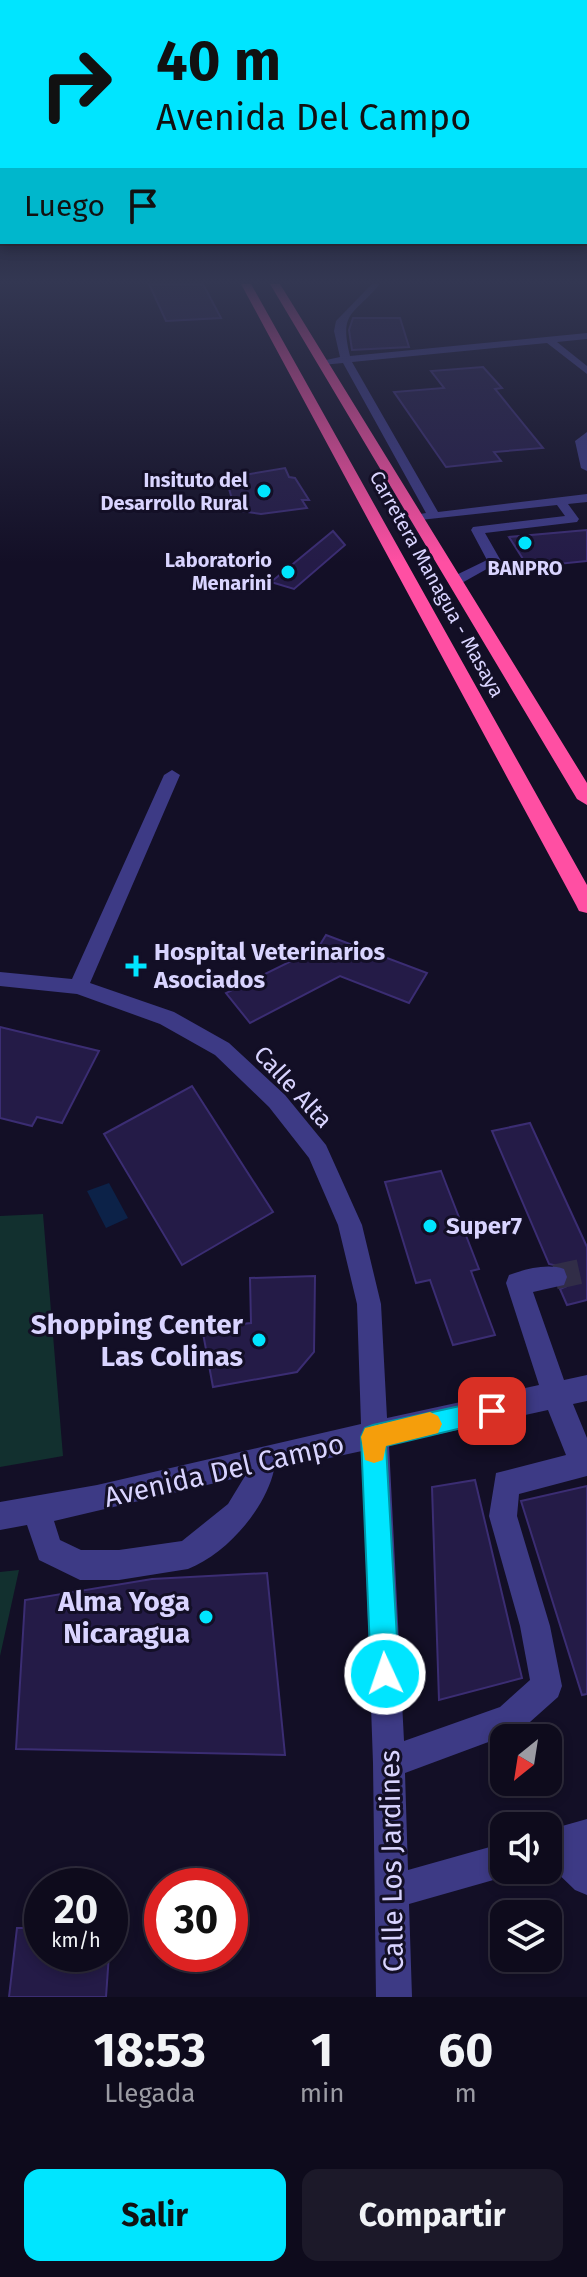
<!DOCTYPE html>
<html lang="es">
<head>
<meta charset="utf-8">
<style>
	body { margin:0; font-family:"Fira Sans",sans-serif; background:#1c1929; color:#f1f3f6; height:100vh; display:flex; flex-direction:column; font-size:30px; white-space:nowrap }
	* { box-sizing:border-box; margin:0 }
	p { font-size:26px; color:#9b9ba3 }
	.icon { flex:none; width:44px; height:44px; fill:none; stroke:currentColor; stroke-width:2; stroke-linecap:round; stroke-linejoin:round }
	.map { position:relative; height:1997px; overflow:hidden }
	.panel { display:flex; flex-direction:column; background:#0e0b1c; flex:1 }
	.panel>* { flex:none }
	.banner { position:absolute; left:0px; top:0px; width:588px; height:244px; box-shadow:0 4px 12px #0003,0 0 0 2px #2e2b3b; background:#00e5ff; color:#111; overflow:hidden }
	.needle { width:52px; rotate:210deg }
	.tools { position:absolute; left:490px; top:1724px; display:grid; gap:16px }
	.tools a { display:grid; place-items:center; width:72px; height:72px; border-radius:16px; background:#0e0b1c; box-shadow:0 4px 12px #0003,0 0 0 2px #2e2b3b; font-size:40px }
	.speed { position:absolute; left:24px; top:1868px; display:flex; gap:16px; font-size:40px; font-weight:700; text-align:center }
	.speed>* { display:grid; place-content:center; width:104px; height:104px; border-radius:50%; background:#0e0b1c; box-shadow:0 4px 12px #0003,0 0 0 2px #2e2b3b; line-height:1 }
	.speed small { font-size:20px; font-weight:400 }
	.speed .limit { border:12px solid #d22; background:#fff; color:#111 }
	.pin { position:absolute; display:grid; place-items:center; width:68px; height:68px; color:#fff; margin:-34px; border-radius:16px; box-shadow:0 4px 12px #0006 }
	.me { position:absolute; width:88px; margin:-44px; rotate:357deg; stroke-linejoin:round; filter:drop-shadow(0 0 6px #0008) }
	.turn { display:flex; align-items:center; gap:28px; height:168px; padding:0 24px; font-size:36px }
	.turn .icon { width:104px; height:104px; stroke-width:2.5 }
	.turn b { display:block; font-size:56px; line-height:68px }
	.then { display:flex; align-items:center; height:76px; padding:0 24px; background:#0003; gap:16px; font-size:30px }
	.eta { display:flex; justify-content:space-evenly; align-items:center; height:136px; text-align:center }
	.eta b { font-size:48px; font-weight:700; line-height:56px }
	.action { display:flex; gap:16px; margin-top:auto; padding:16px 24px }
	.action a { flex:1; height:92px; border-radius:16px; background:#00e5ff; color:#111; font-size:32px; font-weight:700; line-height:92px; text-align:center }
	.action a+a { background:#1c1929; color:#f1f3f6 }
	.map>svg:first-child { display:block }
	.green { fill:#12302f }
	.water { fill:#0c2248 }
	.building { fill:#241b47; stroke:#3b2d73; stroke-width:2 }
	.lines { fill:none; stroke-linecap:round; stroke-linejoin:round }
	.minor-tunnel { stroke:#312d47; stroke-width:25; stroke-dasharray:25 13; stroke-linecap:butt }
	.minor { fill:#3d3a85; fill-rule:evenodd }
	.highway { fill:#ff4fa3; fill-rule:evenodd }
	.route { fill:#00e5ff; stroke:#0095a6; stroke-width:2 }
	.slow { fill:#f59e0b }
	.poi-dot { fill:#00e5ff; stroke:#130f26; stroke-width:3 }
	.labels { text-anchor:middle; stroke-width:6; stroke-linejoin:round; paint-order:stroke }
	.far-poi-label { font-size:20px; font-weight:bold; fill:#d9d4ff; stroke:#130f26; text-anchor:end }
	.far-street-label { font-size:20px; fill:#d9d4ff; stroke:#130f26 }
	.poi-label { font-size:24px; font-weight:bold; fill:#d9d4ff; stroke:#130f26; text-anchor:start }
	.street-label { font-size:24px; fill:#d9d4ff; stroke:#130f26 }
	.near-poi-label { font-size:28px; font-weight:bold; fill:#d9d4ff; stroke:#130f26; text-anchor:end }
	.near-street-label { font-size:28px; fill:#d9d4ff; stroke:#130f26 }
</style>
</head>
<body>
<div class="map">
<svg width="587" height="1997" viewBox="0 0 587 1997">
	<rect width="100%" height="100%" fill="#130f26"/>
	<path class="green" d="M43,1214L63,1456L0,1467V1216Z
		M19,1570L0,1656V1572Z"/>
	<path class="water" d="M109,1183L128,1218L106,1228L87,1191Z"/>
	<path class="building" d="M149,284H203L221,318L166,321Z
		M353,318H400L409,347L352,350L349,330Z
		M483,367L502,388L495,389L543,448L494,452L501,461L446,467L394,392L444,388L431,371Z
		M285,468L289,477L295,478L309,500H302L307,508L261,514L235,510L226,478Z
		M587,530V561L528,567L509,537Z
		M333,531L345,545L294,589L271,582Z
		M326,935L427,973L409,1003L340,976L250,1023L226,993L318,948Z
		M0,1027L99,1051L62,1123L37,1117L32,1126L0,1118Z
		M192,1086L273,1212L182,1265L104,1134Z
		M530,1123L587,1247V1300L567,1305L560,1289L567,1286L570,1278L567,1268L549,1264L492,1131Z
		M441,1171L479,1269L471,1271L495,1335L453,1345L430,1280L416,1283L385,1182Z
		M315,1276L314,1352L297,1372L213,1387L202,1328L251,1323L250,1278Z
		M475,1480L522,1678L439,1700L432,1487Z
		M587,1486V1694L582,1695L521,1501Z
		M267,1573L285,1755L16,1749L25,1600L152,1579Z
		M17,1928H42V1954H109L106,1997H9Z"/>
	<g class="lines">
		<path class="minor-tunnel" d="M555,1277L587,1270"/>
		<path class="minor" d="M372,284H380C353,316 339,311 350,356L587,333V339L557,342L587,366V374L547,343L352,362L438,512L587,494V502L568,504L579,519L577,522L485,533L501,561L460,584H450V578L487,560L471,530L473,527L565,516L557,505L420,520V514L426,513L343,363L322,365L317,362L340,357L334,331L336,321Z
			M587,432V471L581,468L575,441Z
			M172,770L180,775L90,983L174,1012L229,1043L285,1095L326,1145L362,1225L381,1304L387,1418L539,1385L506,1283L509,1275C525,1269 548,1263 564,1269L567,1277L564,1285L533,1292L564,1380L587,1375V1401L573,1404L587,1438V1476L519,1494L517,1516L550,1626L562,1686L558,1697L521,1730L405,1773L408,1870L504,1843V1870H517L504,1877L409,1904L412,1997H376L373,1763L362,1451L274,1470C265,1510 226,1554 188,1569L119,1580H80L39,1560L27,1525L0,1530V1502L97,1485L361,1424L357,1304L338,1225L309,1158L269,1107L215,1055L160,1024L77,994L0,986V972L72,979L164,775ZM548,1410L566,1455L496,1473L489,1516L520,1626L530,1680L500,1707L404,1741L389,1445ZM245,1476L228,1504L182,1541L119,1550H81L60,1540L54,1521Z
			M587,1819V1895L575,1890L548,1864V1830Z"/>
		<path class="highway" d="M241,284H251L587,885V913L579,911L576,905Z
			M270,284H280L587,783V805L577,799Z"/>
	</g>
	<linearGradient id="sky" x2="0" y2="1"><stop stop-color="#0a0815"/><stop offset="0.5" stop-color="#333752"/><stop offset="1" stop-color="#333752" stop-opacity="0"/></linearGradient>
	<rect width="587" height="563" fill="url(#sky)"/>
	<path class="route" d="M492,1399L500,1402L504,1411L500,1419L386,1446L399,1674L395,1684L385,1688L375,1684L371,1674L361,1437L365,1428L373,1425Z"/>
	<path class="slow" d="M430,1412L438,1416L442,1424L438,1433L386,1446L383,1460L374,1463L365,1460L361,1437L365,1428Z"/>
	<g class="poi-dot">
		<circle cx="264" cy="491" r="8"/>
		<circle cx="525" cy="543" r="8"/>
		<circle cx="288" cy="572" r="8"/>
		<path d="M132 954h8v8h8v8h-8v8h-8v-8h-8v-8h8z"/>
		<circle cx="430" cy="1226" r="8"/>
		<circle cx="259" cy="1340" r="8"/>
		<circle cx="206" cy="1617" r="8"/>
	</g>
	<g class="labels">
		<g class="far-poi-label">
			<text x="248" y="487">Insituto del<tspan x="248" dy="23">Desarrollo Rural</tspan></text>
			<text x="272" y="567">Laboratorio<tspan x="272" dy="23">Menarini</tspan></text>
			<text x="525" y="575" text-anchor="middle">BANPRO</text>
		</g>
		<g class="far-street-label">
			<text transform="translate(437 584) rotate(61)" y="7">Carretera Managua - Masaya</text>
		</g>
		<g class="poi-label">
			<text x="154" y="960">Hospital Veterinarios<tspan x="154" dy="28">Asociados</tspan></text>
			<text x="446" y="1234">Super7</text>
		</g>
		<g class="street-label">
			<text transform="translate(293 1087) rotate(47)" y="8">Calle Alta</text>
		</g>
		<g class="near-poi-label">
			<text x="243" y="1334">Shopping Center<tspan x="243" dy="32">Las Colinas</tspan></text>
			<text x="190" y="1611">Alma Yoga<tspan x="190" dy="32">Nicaragua</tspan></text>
		</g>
		<g class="near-street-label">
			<text transform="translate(224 1470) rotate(-13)" y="10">Avenida Del Campo</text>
			<text transform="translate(391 1861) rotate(-91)" y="10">Calle Los Jardines</text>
		</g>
	</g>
</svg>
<div class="tools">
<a><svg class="needle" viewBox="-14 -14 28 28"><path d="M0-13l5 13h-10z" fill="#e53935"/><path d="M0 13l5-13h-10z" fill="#9b9ba3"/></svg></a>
<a><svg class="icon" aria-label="sound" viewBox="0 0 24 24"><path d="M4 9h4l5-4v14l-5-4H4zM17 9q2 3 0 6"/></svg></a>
<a><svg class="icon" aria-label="layers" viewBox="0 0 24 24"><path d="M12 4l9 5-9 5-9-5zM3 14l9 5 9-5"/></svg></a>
</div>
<div class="speed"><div>20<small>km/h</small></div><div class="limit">30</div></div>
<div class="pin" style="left:492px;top:1411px;background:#d93025"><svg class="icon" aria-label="arrive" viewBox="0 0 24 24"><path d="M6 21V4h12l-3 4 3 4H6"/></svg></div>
<svg class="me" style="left:385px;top:1674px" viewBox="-20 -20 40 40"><circle r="17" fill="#00e5ff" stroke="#fff" stroke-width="3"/><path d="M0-11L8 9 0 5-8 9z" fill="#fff"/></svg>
<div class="banner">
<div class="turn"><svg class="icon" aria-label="right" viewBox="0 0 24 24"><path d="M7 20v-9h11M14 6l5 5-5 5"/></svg><div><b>40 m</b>Avenida Del Campo</div></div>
<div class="then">Luego<svg class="icon" aria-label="arrive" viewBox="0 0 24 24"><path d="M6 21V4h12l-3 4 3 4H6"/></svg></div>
</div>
</div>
<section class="panel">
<div class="eta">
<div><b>18:53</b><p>Llegada</p></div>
<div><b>1</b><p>min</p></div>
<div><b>60</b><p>m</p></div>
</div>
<div class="action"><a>Salir</a><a>Compartir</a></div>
</section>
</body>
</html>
